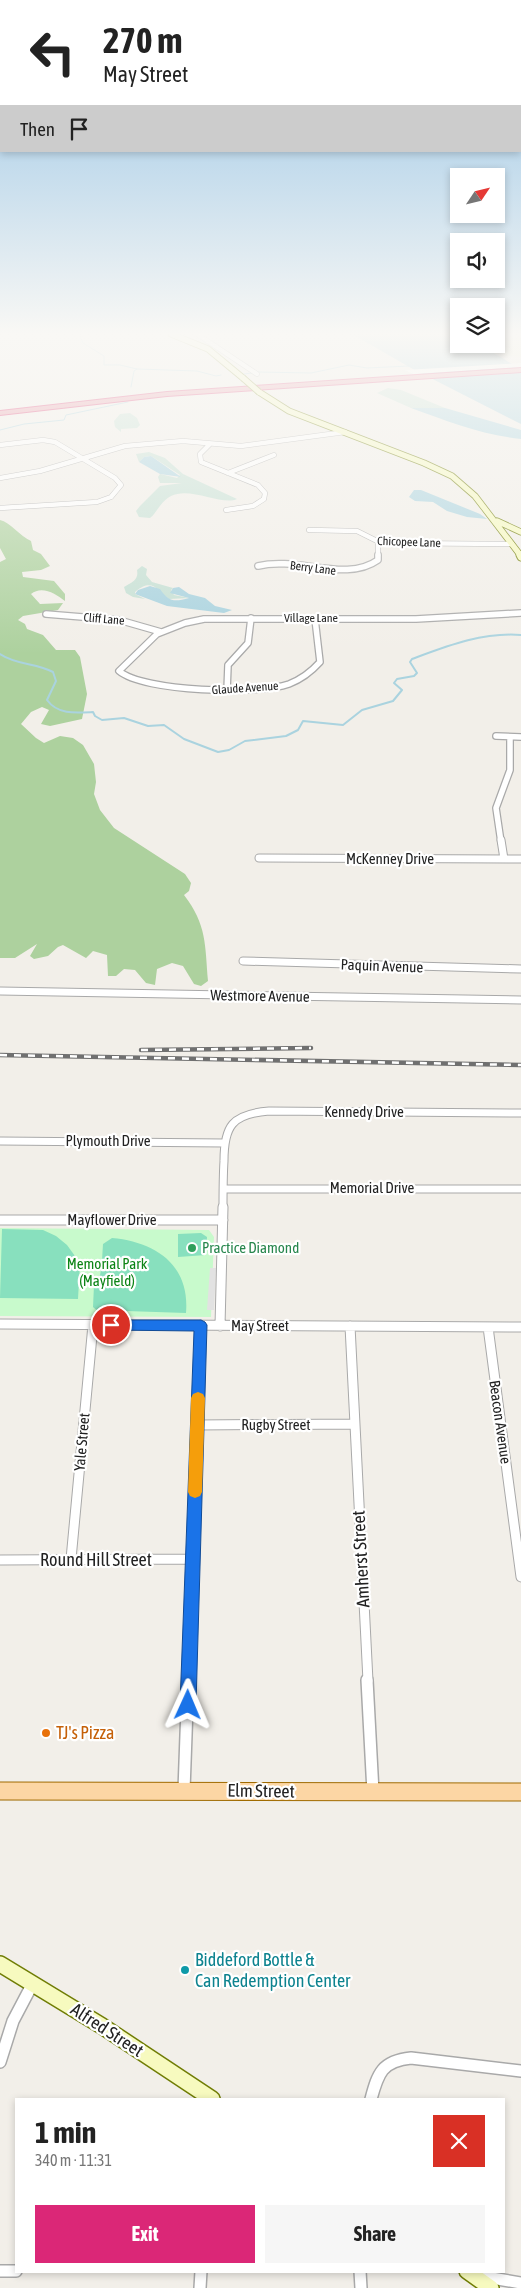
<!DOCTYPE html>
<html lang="en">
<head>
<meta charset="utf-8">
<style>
	body { margin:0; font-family:"Asap Condensed",sans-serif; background:#f6f6f6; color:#222; height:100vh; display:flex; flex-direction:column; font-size:19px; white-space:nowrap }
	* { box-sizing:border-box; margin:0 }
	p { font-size:16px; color:#767676 }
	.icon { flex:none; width:28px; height:28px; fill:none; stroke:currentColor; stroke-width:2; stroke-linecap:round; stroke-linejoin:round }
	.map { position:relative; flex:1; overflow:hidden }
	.side { position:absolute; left:15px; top:2098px; width:490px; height:175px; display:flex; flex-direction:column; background:#fff; border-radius:0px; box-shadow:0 2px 8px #0003 }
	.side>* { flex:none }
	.banner { position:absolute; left:0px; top:0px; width:521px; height:152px; box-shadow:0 2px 8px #0003; background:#fff; color:#222; overflow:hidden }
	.needle { width:32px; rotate:55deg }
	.tools { position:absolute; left:450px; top:168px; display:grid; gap:10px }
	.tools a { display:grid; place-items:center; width:55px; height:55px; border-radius:0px; background:#fff; box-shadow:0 2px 8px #0003; font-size:25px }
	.pin { position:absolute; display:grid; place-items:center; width:42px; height:42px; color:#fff; margin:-21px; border:2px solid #fff; border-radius:50%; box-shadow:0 1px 5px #0007 }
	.me { position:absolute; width:55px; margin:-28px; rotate:1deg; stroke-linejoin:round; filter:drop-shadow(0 0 4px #0008) }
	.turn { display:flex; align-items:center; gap:18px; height:105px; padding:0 20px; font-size:22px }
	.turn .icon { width:65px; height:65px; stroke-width:2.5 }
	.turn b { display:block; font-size:35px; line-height:42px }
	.then { display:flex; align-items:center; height:48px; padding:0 20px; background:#0003; gap:10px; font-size:19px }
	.round { display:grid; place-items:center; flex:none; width:52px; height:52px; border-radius:0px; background:#f6f6f6 }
	.headline { display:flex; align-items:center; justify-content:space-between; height:85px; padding:0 20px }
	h1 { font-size:30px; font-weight:700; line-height:38px }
	.button { display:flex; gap:10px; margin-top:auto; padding:10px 20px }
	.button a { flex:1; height:58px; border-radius:0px; background:#db2777; color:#fff; font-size:20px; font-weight:700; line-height:58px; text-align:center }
	.button a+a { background:#f6f6f6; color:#222 }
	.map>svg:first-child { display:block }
	.farmland { fill:#eef0d5 }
	.forest { fill:#add19e }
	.wetland { fill:#c6e0d4 }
	.park { fill:#c8facc }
	.pitch { fill:#88e0be }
	.parking { fill:#e2e2e2 }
	.water { fill:#aad3df }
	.pier { fill:#fff }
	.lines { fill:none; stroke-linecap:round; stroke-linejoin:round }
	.stream-far1 { stroke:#aad3df; stroke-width:1 }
	.stream { stroke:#aad3df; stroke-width:2 }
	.street-far4-casing { stroke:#a9a9a9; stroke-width:5.5 }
	.street-far3-casing { stroke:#a9a9a9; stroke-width:8 }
	.street-far2-casing { stroke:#a9a9a9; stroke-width:9 }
	.street-far1-casing { stroke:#a9a9a9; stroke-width:11 }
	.street-casing { stroke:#a9a9a9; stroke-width:14 }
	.secondary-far2-casing { stroke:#707d05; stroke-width:7 }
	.secondary-far1-casing { stroke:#707d05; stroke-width:9 }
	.secondary-casing { stroke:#707d05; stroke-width:18 }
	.primary-casing { stroke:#a06b00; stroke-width:19 }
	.highway-casing { stroke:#dc2a67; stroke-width:2 }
	.street-far4 { stroke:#fff; stroke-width:4.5 }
	.street-far3 { stroke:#fff; stroke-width:5.5 }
	.street-far2 { stroke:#fff; stroke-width:7 }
	.street-far1 { stroke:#fff; stroke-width:9 }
	.street { stroke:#fff; stroke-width:11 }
	.secondary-far2 { stroke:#f7fabf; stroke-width:5.5 }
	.secondary-far1 { stroke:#f7fabf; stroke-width:7 }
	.secondary { stroke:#f7fabf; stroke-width:15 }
	.primary { stroke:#fcd6a4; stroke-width:17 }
	.highway { fill:#e892a2; fill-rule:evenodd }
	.rail-casing { stroke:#707070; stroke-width:4.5 }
	.rail { stroke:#fff; stroke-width:2.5; stroke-dasharray:7; stroke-linecap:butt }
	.secondary-bridge-casing { stroke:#707d05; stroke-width:7; stroke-linecap:butt }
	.secondary-bridge { stroke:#f7fabf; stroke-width:5.5 }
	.route { fill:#1a73e8; stroke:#114b97 }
	.slow { fill:#f59e0b }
	.leisure-dot { fill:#2e9e5b; stroke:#fff; stroke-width:2 }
	.food-dot { fill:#e8710a; stroke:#fff; stroke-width:2 }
	.culture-dot { fill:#0f9aa8; stroke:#fff; stroke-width:2 }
	.labels { text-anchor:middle; stroke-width:4.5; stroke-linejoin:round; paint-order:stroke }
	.far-street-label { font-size:12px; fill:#222; stroke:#fff }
	.street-label { font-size:15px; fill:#222; stroke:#fff }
	.leisure-label { font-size:15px; fill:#27864d; stroke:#fff; text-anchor:start }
	.park-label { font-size:15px; fill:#0c8416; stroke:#fff }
	.near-street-label { font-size:18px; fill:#222; stroke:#fff }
	.near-food-label { font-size:18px; fill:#c56008; stroke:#fff; text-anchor:start }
	.near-culture-label { font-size:18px; fill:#0d838f; stroke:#fff; text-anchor:start }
</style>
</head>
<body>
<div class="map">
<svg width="521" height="2288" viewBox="0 0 521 2288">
	<rect width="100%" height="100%" fill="#f2efe9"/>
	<path class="farmland" d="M496,337H521V357L507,356L482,344H496Z"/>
	<path class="forest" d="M0,520C10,522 20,536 31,541L33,550L41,554L50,566L41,570L22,572L23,577L54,581L65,594V601C56,594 42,585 31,594L40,604L63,603L58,610L23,616L18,620L25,624L27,629L43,635L56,650H75L80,657L87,694L82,719L50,726L41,724L49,710L42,707L31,712L21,724L36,738L44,743L60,736L73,738L83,745L94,764L96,782L94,794L100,810L114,828L185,874L191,883L189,891L184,895C207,925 205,945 208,981L201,986L194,984L183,966L172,963L157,969L155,985L146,983L135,970L124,969L116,976H108L107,955L93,951L86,958L63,945L58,947L48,956L34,959L30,956L37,944L15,958H0V562L6,559L0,548Z"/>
	<path class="wetland" d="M388,388L401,390L445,408H411L377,393Z
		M130,413L137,418L140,425L137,428L121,429V432L115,427L114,421L120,414Z
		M149,452L165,458L183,474L237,499C222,506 190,486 171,496C159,503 157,513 150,518L139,517L136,511L140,506L160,486L182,483H160L158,477L160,474L177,478L180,475L151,456L144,457L139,462L136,454Z
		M142,566L147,569L146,575L152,582L173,588L171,590L174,595L189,598L169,599C157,591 153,577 135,592V594L145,599L133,597L126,593L124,587C132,582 139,580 137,570Z"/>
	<path class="park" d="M0,1228L209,1230L214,1237L211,1317L0,1316Z"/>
	<path class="pitch" d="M2,1229L43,1230L56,1236L67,1245L80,1263L78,1299L0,1298Z
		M201,1233L207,1237L206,1255L178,1257V1234Z
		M112,1238C156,1242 190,1265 186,1313L126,1311V1314H101L93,1307L94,1285H97C102,1273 102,1259 103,1244Z"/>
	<path class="parking" d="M210,1268H216L214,1310H207Z"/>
	<path class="water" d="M352,334H454L459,336V344C487,344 498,357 521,369V424L411,368Z
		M411,408H445L521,430V439C482,435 447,421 411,408Z
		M151,456L181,477L160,474L139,462L144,457Z
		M414,490H421L480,514L487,519L467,517L447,511L433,502L415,501L409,497Z
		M150,586L160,589C169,602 174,602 189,598L170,593L173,588L179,587L189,594L205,598L215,606L232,610L224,613L167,606L135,594L138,590Z"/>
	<path class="pier" d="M521,363V367L413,374L405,370Z"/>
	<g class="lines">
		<path class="stream-far1" d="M79,334L83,343L104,356V365H120L137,369
			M258,372L311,373L349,365L367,368L409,366
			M244,374L252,373
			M131,387L134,371L137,369L197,371L216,376L221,375
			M0,430L24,424L64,420L66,415L128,402"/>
		<path class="stream" d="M0,654C16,665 36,663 53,672L56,681L47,700C58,715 76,713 93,712L95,716L102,720L124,718L148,726L164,725L184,739L218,752L229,750L245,741L286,736L298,730L303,721L343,725L362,710L393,701L402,690L394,683L397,679L414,676L417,673L410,662L412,659C447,646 482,632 521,635"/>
		<g class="street-far4-casing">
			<path id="street-far4" d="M197,334L257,374
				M210,444L200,454L201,462L258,485L265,493L264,499L253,506L226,510
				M0,445L43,440L55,442L115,478L121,485L111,497L97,502L0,508
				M228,473L274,455
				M0,478L40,471L125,446L183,441L241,446L345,432
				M309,530L357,531L381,543L512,544
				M378,543V556"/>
		</g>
		<g class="street-far3-casing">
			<path id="street-far3" d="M258,566C298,556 346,583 378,560V555
				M46,614L119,620L161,632
				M204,619H315L320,662C311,672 302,679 289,684C258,695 144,692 119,671L157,634L185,623Z
				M315,619H416L521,613
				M227,691L228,665L248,643L251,618
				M496,736L521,737
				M501,842L496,808L510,770V737"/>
		</g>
		<g class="street-far2-casing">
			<path id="street-far2" d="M501,840L504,859
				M259,858L521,859
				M243,961L521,969
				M0,991L521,1000
				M0,1141L224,1143
				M224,1189H521
				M223,1209C223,1193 223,1177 224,1161C224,1126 232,1114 269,1111L521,1113"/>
		</g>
		<g class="street-far1-casing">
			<path id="street-far1" d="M0,1220H223
				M0,1324L521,1327
				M220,1326L223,1207
				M350,1326L368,1681
				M488,1327L521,1577
				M197,1425L354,1424
				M71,1559L93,1325
				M0,1560L192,1559
				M188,1681L201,1325"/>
		</g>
		<g class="street-casing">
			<path id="street" d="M367,1680L373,1792
				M184,1790L188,1680
				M0,2062L13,2021L33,1983
				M371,2099C378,2073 382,2061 411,2058L521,2071
				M0,2271H16
				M360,2271L361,2288
				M480,2276L521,2283
				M200,2288L201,2271"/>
		</g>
		<g class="secondary-far2-casing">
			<path id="secondary-far2" d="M171,334L208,349L243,378
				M259,392L289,411L424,463L452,476L475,496L521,556
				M497,521L521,532"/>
		</g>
		<g class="secondary-far1-casing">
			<path id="secondary-far1" d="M520,555L521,557"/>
		</g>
		<g class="secondary-casing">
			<path id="secondary" d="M0,1964L102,2026L212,2099
				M467,2271L491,2288"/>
		</g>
		<g class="primary-casing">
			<path id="primary" d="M0,1791L521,1792"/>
		</g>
		<g class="highway-casing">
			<path id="highway" d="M521,368V372L167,396L0,415V411L167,392Z"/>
		</g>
		<use href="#street-far4" class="street-far4"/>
		<use href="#street-far3" class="street-far3"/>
		<use href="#street-far2" class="street-far2"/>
		<use href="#street-far1" class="street-far1"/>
		<use href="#street" class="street"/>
		<use href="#secondary-far2" class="secondary-far2"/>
		<use href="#secondary-far1" class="secondary-far1"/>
		<use href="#secondary" class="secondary"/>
		<use href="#primary" class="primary"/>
		<use href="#highway" class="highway"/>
		<g class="rail-casing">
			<path id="rail" d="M141,1050L311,1048
				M0,1055L521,1065"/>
		</g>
		<use href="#rail" class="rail"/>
		<g class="secondary-bridge-casing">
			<path id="secondary-bridge" d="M243,378L259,392"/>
		</g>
		<use href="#secondary-bridge" class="secondary-bridge"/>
	</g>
	<linearGradient id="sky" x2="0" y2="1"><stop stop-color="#8fc0e4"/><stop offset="0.51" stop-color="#f9f8f5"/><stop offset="1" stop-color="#f9f8f5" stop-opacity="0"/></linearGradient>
	<rect width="521" height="654" fill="url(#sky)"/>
	<path class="route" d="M111,1320H201L205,1322L207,1325L196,1705L194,1710L188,1712L183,1710L180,1705L194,1331L111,1330L106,1329L105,1325L106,1321Z"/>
	<path class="slow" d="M198,1392L203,1394L205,1398L202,1492L200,1496L195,1498L190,1496L188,1492L191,1398L193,1394Z"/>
	<circle class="leisure-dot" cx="192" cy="1248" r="5"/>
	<circle class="food-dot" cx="46" cy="1733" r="5"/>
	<circle class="culture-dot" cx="185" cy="1970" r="5"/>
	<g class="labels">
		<g class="far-street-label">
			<text transform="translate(409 542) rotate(2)" y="4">Chicopee Lane</text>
			<text transform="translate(313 568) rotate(7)" y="4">Berry Lane</text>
			<text x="311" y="622">Village Lane</text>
			<text transform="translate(104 619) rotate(5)" y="4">Cliff Lane</text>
			<text transform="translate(245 688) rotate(-4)" y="4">Glaude Avenue</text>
		</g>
		<g class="street-label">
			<text x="390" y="864">McKenney Drive</text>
			<text transform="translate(382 966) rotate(2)" y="5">Paquin Avenue</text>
			<text transform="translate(260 996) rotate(1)" y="5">Westmore Avenue</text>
			<text x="364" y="1117">Kennedy Drive</text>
			<text x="108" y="1146">Plymouth Drive</text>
			<text x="372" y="1193">Memorial Drive</text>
			<text x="112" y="1225">Mayflower Drive</text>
			<text x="260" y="1331">May Street</text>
			<text transform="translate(500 1422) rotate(82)" y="5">Beacon Avenue</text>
			<text x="276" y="1430">Rugby Street</text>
			<text transform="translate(82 1442) rotate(-85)" y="5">Yale Street</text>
		</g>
		<g class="leisure-label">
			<text x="202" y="1253">Practice Diamond</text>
		</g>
		<g class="park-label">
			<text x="107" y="1269">Memorial Park<tspan x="107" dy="17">(Mayfield)</tspan></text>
		</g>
		<g class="near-street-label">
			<text transform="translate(361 1559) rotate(-93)" y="6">Amherst Street</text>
			<text x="96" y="1566">Round Hill Street</text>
			<text transform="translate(261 1791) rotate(1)" y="6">Elm Street</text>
			<text transform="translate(107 2030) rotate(33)" y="6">Alfred Street</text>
		</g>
		<g class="near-food-label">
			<text x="56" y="1739">TJ's Pizza</text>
		</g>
		<g class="near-culture-label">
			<text x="195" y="1966">Biddeford Bottle &amp;<tspan x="195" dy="21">Can Redemption Center</tspan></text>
		</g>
	</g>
</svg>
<div class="tools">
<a><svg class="needle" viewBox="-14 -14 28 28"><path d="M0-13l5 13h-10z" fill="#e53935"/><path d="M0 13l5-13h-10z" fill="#767676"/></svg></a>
<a><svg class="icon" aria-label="sound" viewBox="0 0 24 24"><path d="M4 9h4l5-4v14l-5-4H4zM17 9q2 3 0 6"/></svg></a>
<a><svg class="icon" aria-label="layers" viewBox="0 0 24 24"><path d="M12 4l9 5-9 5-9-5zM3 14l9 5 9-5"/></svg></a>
</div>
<div class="pin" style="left:111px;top:1325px;background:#d93025"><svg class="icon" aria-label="arrive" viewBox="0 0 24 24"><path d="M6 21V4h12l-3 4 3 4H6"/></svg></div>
<svg class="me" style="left:188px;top:1705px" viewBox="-20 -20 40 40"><path d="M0-17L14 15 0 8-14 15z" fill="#1a73e8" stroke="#fff" stroke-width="4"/></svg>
<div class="banner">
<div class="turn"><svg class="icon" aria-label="left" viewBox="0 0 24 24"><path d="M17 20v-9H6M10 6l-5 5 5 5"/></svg><div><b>270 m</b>May Street</div></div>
<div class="then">Then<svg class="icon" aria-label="arrive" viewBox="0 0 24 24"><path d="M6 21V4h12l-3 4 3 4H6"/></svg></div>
</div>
<section class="side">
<div class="headline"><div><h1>1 min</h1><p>340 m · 11:31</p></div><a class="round" style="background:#d93025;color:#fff"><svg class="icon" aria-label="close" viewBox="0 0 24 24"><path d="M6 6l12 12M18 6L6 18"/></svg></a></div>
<div class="button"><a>Exit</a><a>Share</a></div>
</section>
</div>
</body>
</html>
